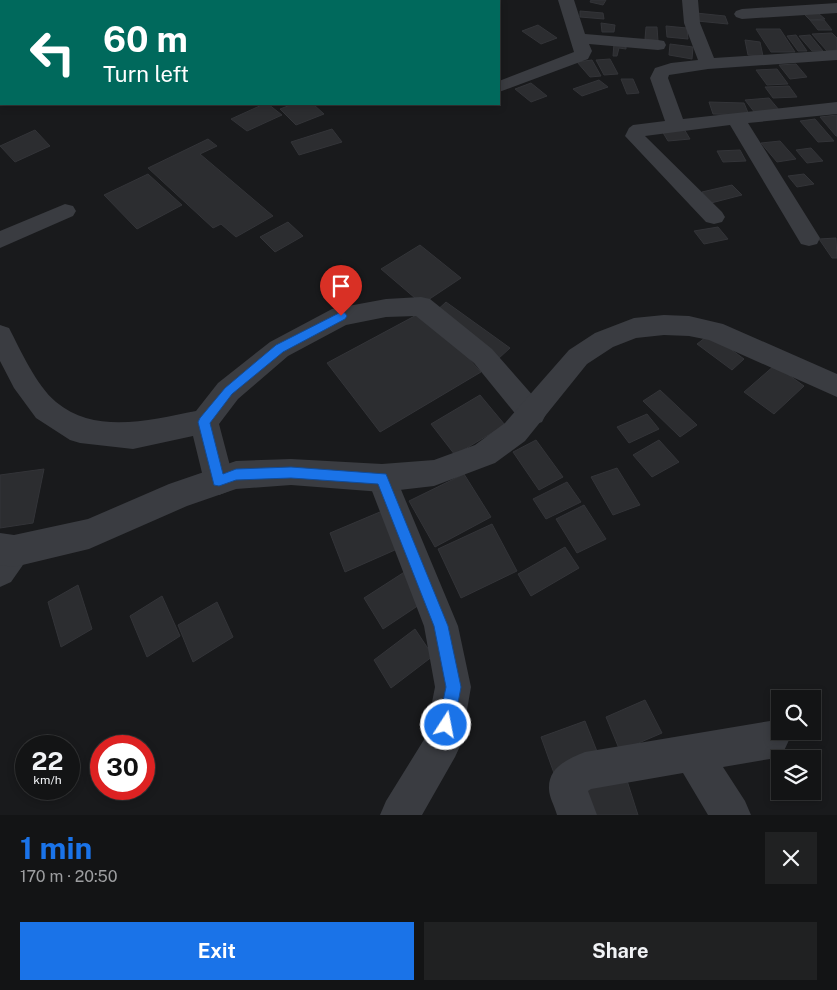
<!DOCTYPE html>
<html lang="en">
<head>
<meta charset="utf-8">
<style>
	body { margin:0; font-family:"Public Sans",sans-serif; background:#202122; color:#f1f3f6; height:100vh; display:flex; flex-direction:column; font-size:19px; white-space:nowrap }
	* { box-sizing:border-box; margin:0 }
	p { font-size:16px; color:#9d9ea0 }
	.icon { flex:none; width:28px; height:28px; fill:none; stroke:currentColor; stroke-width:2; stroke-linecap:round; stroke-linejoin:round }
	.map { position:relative; height:815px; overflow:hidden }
	.details { display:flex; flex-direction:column; background:#131415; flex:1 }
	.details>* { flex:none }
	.banner { position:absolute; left:0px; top:0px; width:500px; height:105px; box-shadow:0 2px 8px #0003,0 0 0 1px #323334; background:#00695c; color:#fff; overflow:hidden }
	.fabs { position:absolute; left:771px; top:690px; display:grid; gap:10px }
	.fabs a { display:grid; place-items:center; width:50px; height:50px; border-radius:0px; background:#131415; box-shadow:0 2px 8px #0003,0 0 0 1px #323334; font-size:25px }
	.speed { position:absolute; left:15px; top:735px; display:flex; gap:10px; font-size:25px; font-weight:700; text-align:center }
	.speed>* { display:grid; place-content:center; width:65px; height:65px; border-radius:50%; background:#131415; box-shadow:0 2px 8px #0003,0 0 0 1px #323334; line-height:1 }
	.speed small { font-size:12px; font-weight:400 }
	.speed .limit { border:8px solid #d22; background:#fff; color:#111 }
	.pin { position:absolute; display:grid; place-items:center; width:42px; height:42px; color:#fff; margin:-51px -21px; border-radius:50% 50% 50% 0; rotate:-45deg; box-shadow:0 0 5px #0007 }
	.pin .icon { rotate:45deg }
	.me { position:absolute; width:55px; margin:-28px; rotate:11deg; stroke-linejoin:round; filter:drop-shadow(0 0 4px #0008) }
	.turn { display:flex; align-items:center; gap:18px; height:105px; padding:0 20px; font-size:22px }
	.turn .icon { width:65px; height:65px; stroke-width:2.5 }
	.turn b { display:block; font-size:35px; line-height:42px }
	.round { display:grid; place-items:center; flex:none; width:52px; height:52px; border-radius:0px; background:#202122 }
	.headline { display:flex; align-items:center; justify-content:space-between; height:85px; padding:0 20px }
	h1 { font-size:30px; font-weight:700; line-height:38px; color:#1a73e8 }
	.cta { display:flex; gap:10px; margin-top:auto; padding:10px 20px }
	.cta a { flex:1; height:58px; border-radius:0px; background:#1a73e8; color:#fff; font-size:20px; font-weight:700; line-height:58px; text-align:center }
	.cta a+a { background:#202122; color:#f1f3f6 }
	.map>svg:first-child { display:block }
	.building { fill:#2c2d30; stroke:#333438 }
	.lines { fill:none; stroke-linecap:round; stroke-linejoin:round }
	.minor { fill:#3a3c41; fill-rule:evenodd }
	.tertiary { fill:#3a3c41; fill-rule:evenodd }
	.route { fill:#1a73e8; stroke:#114b97 }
</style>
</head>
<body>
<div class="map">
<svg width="837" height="815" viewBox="0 0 837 815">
	<rect width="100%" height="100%" fill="#191a1c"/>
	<path class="building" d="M591,0H606L603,5L590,2Z
		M580,11L603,13L604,19L580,17Z
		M696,13L725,16L728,24L697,21Z
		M818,13L825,19L810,20L804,14Z
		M810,20H824L832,30H818Z
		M601,23L615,25L614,32H602Z
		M538,25L557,38L541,44L522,31Z
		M666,26L687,28L688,39L667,37Z
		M646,27H657L658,41L645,39Z
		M756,29H780L795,52H771Z
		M832,33L837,38V50L827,51L812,34Z
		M796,35L807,51H798L787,36Z
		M810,35L823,51H812L799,36Z
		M745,40L760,42L763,56L748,55Z
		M614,43H626V49L619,48L617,56H613Z
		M670,44L693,47L692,59L669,55Z
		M610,59L618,74L604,75L596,60Z
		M592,60L601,76L590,77L577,62Z
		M796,64L807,77L790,79L779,65Z
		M777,69L788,84L767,85L756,70Z
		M621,79H633L639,93L627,94Z
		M599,80L608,87L582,96L573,89Z
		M531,83L547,96L531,102L515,89Z
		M789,86L797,97L773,98L765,87Z
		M769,98L780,111L755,113L745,100Z
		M709,102L744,103L749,115L713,114Z
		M264,104H268L282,115L247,131L231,119Z
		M293,104H313L324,114L296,125L280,109Z
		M837,115V136H836L820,117Z
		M815,119L834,141L818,142L800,121Z
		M332,129L342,142L299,155L291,142Z
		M684,129L690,139L668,141L662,131Z
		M35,130L50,146L15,162L0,146Z
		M208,139L217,146L200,154L273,216L236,237L221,224L213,228L148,168Z
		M780,141L796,159L777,162L761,143Z
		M811,148L823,161L807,163L796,150Z
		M740,150L746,161L723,162L717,151Z
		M148,174L182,205L137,229L104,195Z
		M804,174L814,184L797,187L788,176Z
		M732,185L742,195L711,203L702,192Z
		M288,222L303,236L275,252L260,237Z
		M718,227L728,239L704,244L694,231Z
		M836,238L837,258H832L819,239Z
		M420,245L461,278L422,304L381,269Z
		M446,302L510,348L498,359L434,313Z
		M424,311L481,372L380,432L327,363Z
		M710,334L744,359L732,370L697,344Z
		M775,365L804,386L774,414L744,392Z
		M660,390L697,425L680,437L643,401Z
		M480,395L505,425L455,455L431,424Z
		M647,414L659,429L629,443L617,427Z
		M536,440L563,477L539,490L513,452Z
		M659,440L679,462L652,477L633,455Z
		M617,468L640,505L613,515L591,477Z
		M44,469L33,523L0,528V475Z
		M464,474L491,517L435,547L409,501Z
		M567,482L581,502L546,519L533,499Z
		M584,505L606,539L577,553L556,519Z
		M387,509L404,546L345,572L330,533Z
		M492,524L517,571L461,598L438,549Z
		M565,547L579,568L531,596L518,574Z
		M406,571L425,601L383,629L364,598Z
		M78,585L92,629L61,647L48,602Z
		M162,596L180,636L147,657L130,616Z
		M217,602L233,637L193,662L178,625Z
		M415,629L433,656L391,688L374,660Z
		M645,700L662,733L620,751L606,717Z
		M585,721L600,759L555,776L541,737Z
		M623,768L638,815H582L572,781Z"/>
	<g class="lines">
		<path class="minor" d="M261,0H278L279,1H262Z
			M558,0H574L585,34L658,40L664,41L666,45L664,49L658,50L589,44L592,51L588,59L499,92V81L574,52Z
			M682,0H698L700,23L714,58L837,50V60L708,69L669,75L668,78L683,119L837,102V114L748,123L820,238L817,244L809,246L801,244L730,125L645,136L722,212L725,217L722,222L714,224L706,222L625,136L629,128L633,125L665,121L650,78L655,68L671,63L698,60L684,23Z
			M837,3V13L742,19L736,17L734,14L736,11L742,9Z
			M0,22H1V32H0Z
			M65,204L73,206L76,211L73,216L0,248V231Z
			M421,297L430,299L492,349L542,406L546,414L542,422L532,426L522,422L474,363L416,316L386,317L346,325L288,356L238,399L219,424L234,481L229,491L219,495L209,491L204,481L193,436L133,449L80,443L70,440L36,418L14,388L0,361V325L9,328C21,351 36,385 56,402C96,435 150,420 196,411L218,383L270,342L332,309L386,299Z
			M382,464L392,468L458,626L471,687L461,744L455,757L422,815H380L386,801L425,738L435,687L424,626L367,478L372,468Z
			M14,535L25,540L30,551L25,562L11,582L0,587V544L3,540Z
			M770,721L780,725V731H785L789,740L783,753L770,759L723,767L745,801L751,815H708L683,773L591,789L588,791L597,815H557C555,807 549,797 549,789C548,767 568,759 585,752Z"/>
		<path class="tertiary" d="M664,315L689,316L723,324L837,374V397L709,340L689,336L664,335L636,338L613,347L587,364L525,441L495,463L434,486L382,492L291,485L236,489L187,506L89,549L14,567L0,565V533L14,535L88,519L169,484L236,461L291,459L382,464L434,460L475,445L505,423L569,350L595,333L634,318Z"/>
	</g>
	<path class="route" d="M341,312L345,313L347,316L345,319L283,352L232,394L210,423L223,474L236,469L291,467L386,474L448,626L461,687L454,725L451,731L446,733L441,731L438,725L446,687L434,626L378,484L291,478L236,480L219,486L214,485L213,481L198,422L200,418L225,388L276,345Z"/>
</svg>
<div class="fabs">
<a><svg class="icon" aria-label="search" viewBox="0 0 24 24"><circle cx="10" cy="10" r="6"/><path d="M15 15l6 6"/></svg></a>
<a><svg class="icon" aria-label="layers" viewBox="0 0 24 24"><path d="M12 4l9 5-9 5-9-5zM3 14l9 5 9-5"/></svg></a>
</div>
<div class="speed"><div>22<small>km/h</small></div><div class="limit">30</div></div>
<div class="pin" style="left:341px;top:316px;background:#d93025"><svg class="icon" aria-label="arrive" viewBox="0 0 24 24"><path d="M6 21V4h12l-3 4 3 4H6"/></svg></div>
<svg class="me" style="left:446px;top:725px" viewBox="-20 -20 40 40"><circle r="17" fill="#1a73e8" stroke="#fff" stroke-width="3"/><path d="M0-11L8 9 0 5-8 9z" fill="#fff"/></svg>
<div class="banner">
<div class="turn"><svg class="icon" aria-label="left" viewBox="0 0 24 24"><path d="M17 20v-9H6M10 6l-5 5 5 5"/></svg><div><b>60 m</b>Turn left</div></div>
</div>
</div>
<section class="details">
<div class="headline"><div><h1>1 min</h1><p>170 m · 20:50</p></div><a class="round"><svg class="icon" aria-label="close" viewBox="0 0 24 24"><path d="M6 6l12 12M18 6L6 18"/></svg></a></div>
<div class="cta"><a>Exit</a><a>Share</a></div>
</section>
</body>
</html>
